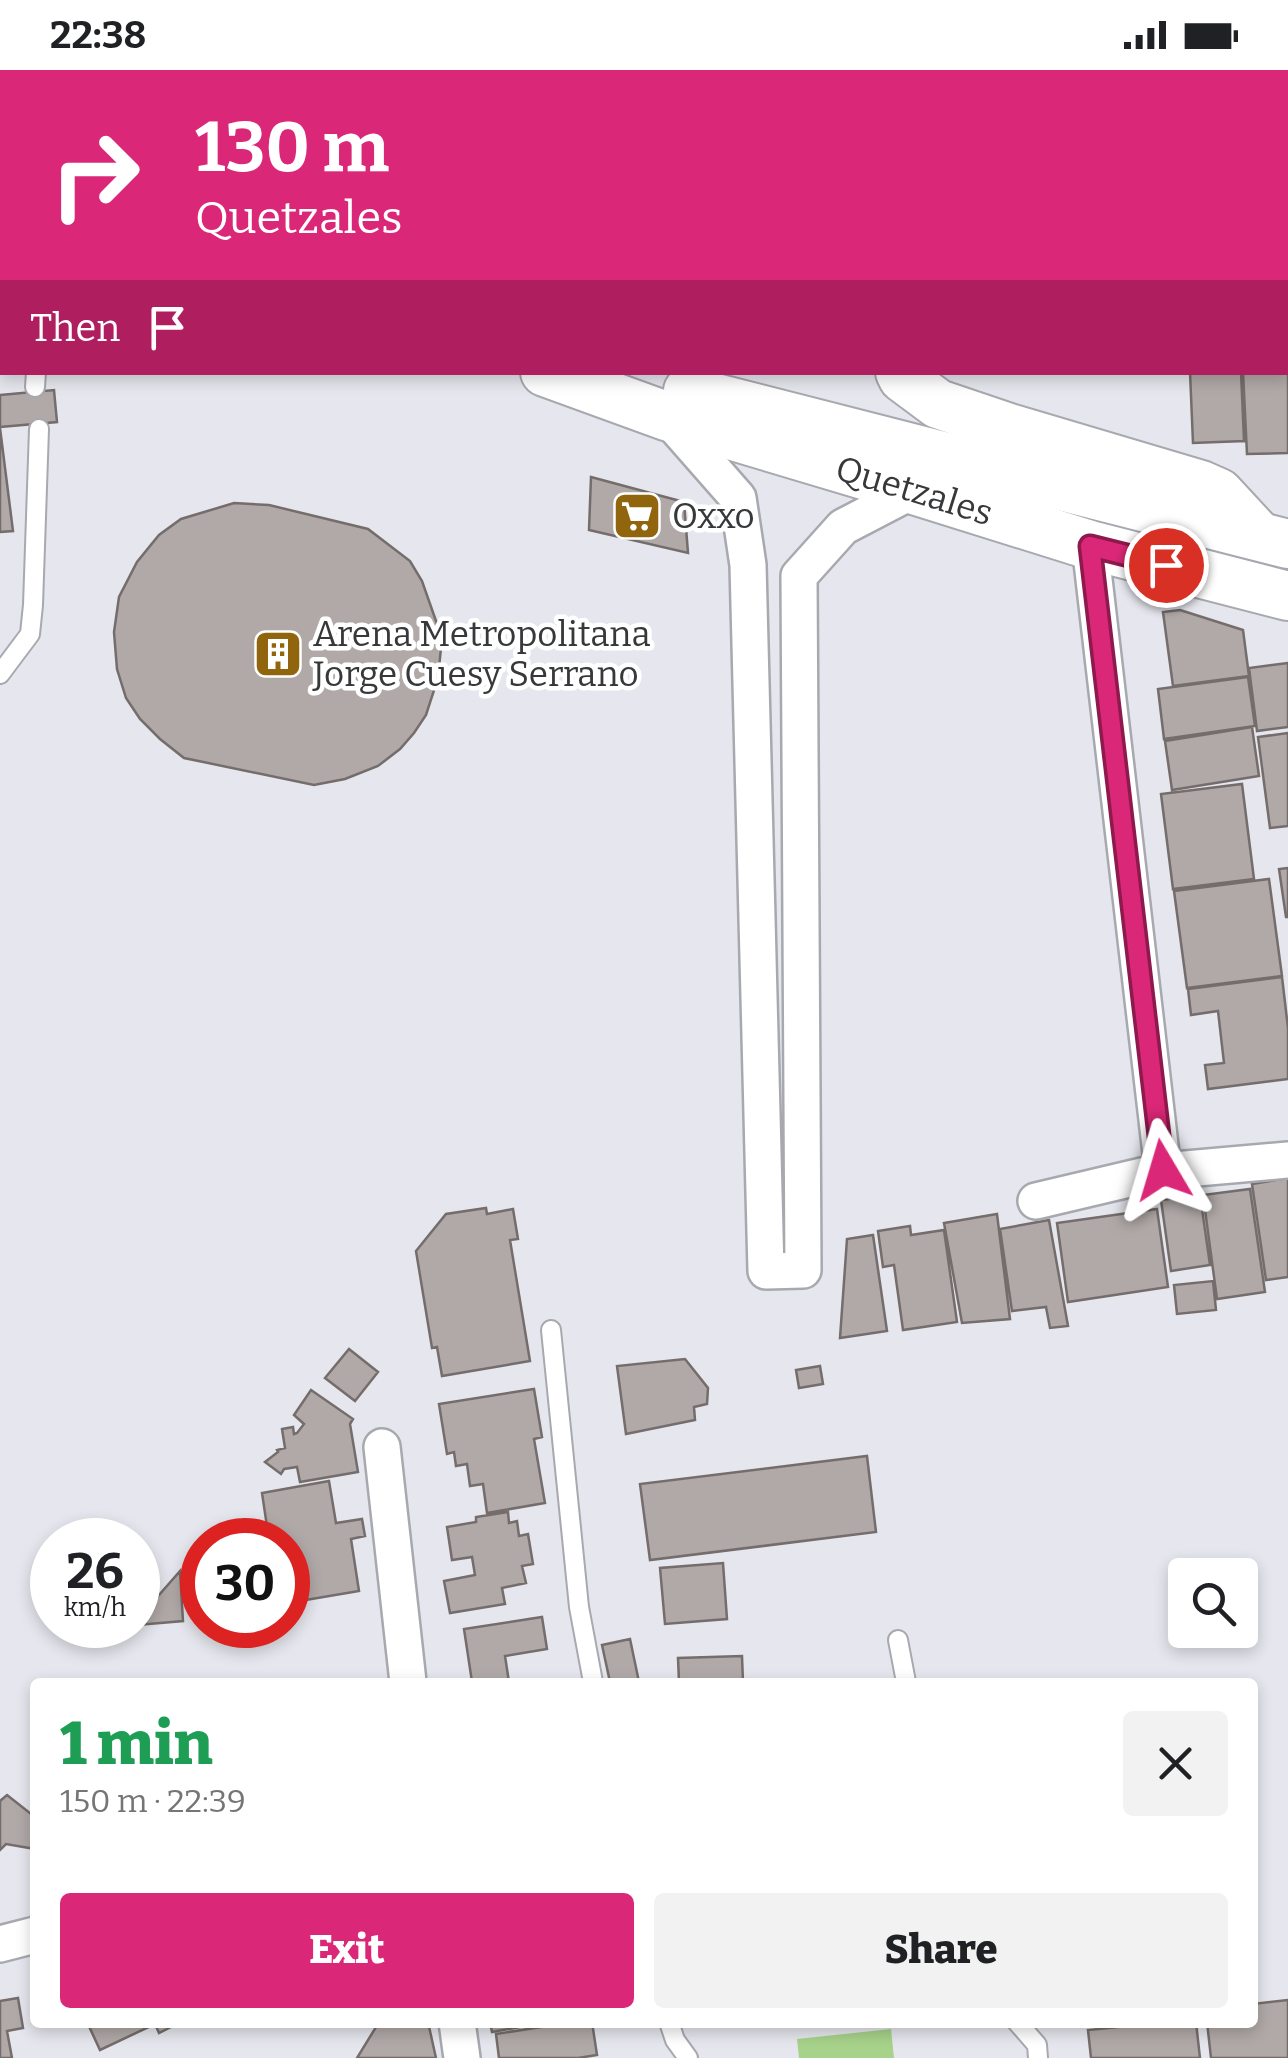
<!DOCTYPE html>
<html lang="en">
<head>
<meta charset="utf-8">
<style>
	body { margin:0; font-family:Bitter,serif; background:#f2f2f2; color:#202124; height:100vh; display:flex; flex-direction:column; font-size:38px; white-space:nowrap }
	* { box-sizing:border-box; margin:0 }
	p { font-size:32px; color:#757577 }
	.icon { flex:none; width:55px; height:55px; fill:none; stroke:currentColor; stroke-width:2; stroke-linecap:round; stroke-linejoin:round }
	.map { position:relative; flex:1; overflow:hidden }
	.sheet { position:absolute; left:30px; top:1608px; width:1228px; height:350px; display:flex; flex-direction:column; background:#fff; border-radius:10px; box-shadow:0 5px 15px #0003 }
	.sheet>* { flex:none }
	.top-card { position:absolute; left:0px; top:0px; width:1290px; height:305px; box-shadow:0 5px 15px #0003; background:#db2777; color:#fff; overflow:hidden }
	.fabs { position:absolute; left:1168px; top:1488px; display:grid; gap:20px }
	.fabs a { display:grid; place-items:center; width:90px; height:90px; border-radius:10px; background:#fff; box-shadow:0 5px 15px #0003; font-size:50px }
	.speed { position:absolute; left:30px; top:1448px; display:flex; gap:20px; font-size:50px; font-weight:700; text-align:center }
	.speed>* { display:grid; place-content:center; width:130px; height:130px; border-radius:50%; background:#fff; box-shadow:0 5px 15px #0003; line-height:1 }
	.speed small { font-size:25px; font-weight:400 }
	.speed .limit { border:15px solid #d22; background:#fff; color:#111 }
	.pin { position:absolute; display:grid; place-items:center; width:85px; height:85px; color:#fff; margin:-42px; border:5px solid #fff; border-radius:50%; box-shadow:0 2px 10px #0007 }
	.me { position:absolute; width:110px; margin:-55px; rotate:353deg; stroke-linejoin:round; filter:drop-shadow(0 0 8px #0008) }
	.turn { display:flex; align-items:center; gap:35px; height:210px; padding:0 30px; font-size:45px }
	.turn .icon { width:130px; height:130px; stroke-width:2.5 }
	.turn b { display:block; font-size:70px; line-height:85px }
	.then { display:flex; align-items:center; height:95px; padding:0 30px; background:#0003; gap:20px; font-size:38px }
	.round { display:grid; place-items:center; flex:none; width:105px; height:105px; border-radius:10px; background:#f2f2f2 }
	.head { display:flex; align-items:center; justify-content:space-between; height:170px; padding:0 30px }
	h1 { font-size:60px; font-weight:800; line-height:75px; color:#1e9e55 }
	.cta { display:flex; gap:20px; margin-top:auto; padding:20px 30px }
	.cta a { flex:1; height:115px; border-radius:10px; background:#db2777; color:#fff; font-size:40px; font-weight:800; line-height:115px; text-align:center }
	.cta a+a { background:#f2f2f2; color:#202124 }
	.status { display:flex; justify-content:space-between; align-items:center; height:70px; padding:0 50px; background:#fff; direction:ltr }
	.status svg { height:28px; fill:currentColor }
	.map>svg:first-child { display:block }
	.green { fill:#a7d28a }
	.building { fill:#b0a9a7; stroke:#746d6b; stroke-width:2.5 }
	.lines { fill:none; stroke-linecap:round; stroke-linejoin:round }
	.lane-casing { stroke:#a7a9af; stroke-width:22 }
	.street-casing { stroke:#a7a9af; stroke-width:40 }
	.secondary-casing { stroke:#a7a9af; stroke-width:52 }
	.lane { stroke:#fff; stroke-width:18 }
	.street { stroke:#fff; stroke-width:35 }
	.secondary { stroke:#fff; stroke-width:48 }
	.route-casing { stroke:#8e194d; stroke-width:25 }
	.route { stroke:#db2777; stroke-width:18 }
	.labels { text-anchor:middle; stroke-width:9; stroke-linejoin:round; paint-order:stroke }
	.street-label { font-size:35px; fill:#37383a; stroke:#fff }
	.poi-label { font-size:35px; fill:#37383a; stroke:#fff; text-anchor:start }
</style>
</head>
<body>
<div class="status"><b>22:38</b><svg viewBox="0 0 49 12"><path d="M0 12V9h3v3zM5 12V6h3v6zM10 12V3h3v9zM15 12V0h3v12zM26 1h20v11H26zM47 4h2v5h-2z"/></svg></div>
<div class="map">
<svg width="1288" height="1988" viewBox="0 0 1288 1988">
	<rect width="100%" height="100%" fill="#e6e7ee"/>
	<path class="green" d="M891,1959L894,1988H799L797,1969Z"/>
	<path class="building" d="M1288,254V383L1247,384L1243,302H1288Z
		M1190,302H1241L1244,371L1193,373Z
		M54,320L57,352L0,357V325Z
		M0,358L13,461L0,462Z
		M591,407L684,432L688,483L589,460Z
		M234,433L269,435L368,459L410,491L422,511L442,568L438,608L426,645L414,663L400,679L378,696L345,709L314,715L184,688L160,669L140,649L126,628L117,599L114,562L119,527L137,492L159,465L181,449Z
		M1180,540L1243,560L1249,606L1173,616L1163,542Z
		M1288,593V657L1257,661L1249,598Z
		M1248,607L1255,656L1164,669L1158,619Z
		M1252,657L1259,706L1172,720L1165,671Z
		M1288,663V756L1270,758L1258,667Z
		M1242,714L1254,809L1173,819L1161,724Z
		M1288,798V847H1286L1279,799Z
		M1269,809L1282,906L1187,918L1174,821Z
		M1282,907L1288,958V1009L1208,1019L1205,995L1224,993L1218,941L1191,945L1188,919Z
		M1288,1108V1207L1266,1210L1252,1114Z
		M1250,1119L1265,1222L1217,1229L1203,1125Z
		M1200,1125L1210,1195L1171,1201L1161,1130Z
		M486,1138L487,1144L513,1139L518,1169L510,1170L530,1291L442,1306L437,1277L432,1278L416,1181L446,1144Z
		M1157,1139L1168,1217L1068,1232L1057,1153Z
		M997,1144L1010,1249L962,1253L944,1153Z
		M1049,1150L1068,1256L1050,1258L1046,1237L1012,1241L1000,1159Z
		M910,1156L911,1165L944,1160L957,1252L903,1260L894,1195L883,1197L878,1161Z
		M873,1165L887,1261L840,1268L847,1169Z
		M1213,1211L1216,1240L1177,1244L1174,1215Z
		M349,1279L378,1302L355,1331L325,1308Z
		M685,1289L708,1318L707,1334L694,1337L695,1350L626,1364L617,1296Z
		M820,1296L823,1314L799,1318L796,1300Z
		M534,1319L542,1367L534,1369L545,1433L487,1443L483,1414L470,1416L467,1394L456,1396L454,1382L447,1384L439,1334Z
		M311,1320L353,1349L350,1354L358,1402L300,1412L297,1397L284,1399L281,1404L265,1392L278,1382L277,1380L285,1378L282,1359L293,1357L294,1364L297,1363L304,1354L294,1345Z
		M867,1386L876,1462L650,1490L640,1414Z
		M329,1411L336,1453L362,1449L365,1466L351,1469L359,1521L288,1533V1470H269L262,1423Z
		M508,1442L509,1453L517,1451L519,1466L528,1464L533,1494L522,1496L526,1513L502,1518L505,1534L450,1543L444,1511L475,1505L472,1487L452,1490L447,1457L476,1452V1447Z
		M723,1493L727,1549L665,1554L660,1498Z
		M180,1501L183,1551L138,1555V1549Z
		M542,1547L547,1579L505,1586L509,1612H472L464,1559Z
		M630,1569L639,1612H610L602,1575Z
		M742,1586L743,1612H679L678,1588Z
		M7,1725L35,1747V1779L6,1774L0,1780V1731Z
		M18,1928L23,1958L7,1961L12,1988H0V1931Z
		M1288,1930V1988H1211L1207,1952H1252V1934Z
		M87,1952H181L159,1963L155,1954L100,1980Z
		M400,1952H428L436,1988H357L376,1957Z
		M490,1952H548L492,1962Z
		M573,1952H592L597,1985L578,1988H499L496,1964Z
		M1169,1952H1196L1200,1988H1091L1088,1960Z"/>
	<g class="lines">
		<g class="lane-casing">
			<path id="lane" d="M916,0L917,2
				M1275,2L1276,0
				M35,317L36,302
				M0,604L30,564L33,535L39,359
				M551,1260L579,1537L593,1612
				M898,1570L906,1612
				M669,1952L675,1970L688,1988
				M1017,1952L1037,1975L1038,1988"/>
		</g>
		<g class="street-casing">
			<path id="street" d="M666,346L738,428L748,495L766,1201L803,1200L799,506L843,457L914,420
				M1090,475L1163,1101
				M1036,1131L1163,1101L1288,1090
				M382,1377L408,1612
				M0,1874L35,1865
				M457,1952L462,1988"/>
		</g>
		<g class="secondary-casing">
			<g id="secondary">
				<path d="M816,0V2"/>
				<path d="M265,2L270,0"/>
				<path d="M0,112L2,111"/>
				<path d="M0,209H2"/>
				<path id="s1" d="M545,302L666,346L914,420L1090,475L1288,526"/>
				<path d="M900,302L903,308L938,334L1009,358L1201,415L1219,423L1256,463"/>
				<path d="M688,321L1288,474"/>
			</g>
		</g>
		<use href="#lane" class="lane"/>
		<use href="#street" class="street"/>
		<use href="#secondary" class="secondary"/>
	</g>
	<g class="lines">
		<g class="route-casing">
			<path id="route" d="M1163,1100L1090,476L1166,495"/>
		</g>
		<use href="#route" class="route"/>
	</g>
	<defs>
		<g id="supermarket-square" transform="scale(2.5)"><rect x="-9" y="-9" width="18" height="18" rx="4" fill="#91640e" stroke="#fff"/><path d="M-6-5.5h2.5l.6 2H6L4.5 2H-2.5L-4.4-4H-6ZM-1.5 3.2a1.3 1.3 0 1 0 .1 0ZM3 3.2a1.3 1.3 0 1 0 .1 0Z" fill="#fff"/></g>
		<g id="building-square" transform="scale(2.5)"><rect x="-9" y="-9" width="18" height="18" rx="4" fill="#91640e" stroke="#fff"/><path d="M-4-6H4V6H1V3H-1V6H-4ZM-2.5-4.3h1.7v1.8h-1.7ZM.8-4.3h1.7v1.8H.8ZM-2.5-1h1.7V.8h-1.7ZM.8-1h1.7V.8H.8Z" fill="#fff"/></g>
	</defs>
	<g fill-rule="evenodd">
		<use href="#supermarket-square" x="637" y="446"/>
		<use href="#building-square" x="278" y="584"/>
	</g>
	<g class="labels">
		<g class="street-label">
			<text dy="12" stroke="none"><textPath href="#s1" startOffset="388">Quetzales</textPath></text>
		</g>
		<g class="poi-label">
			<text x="672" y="458">Oxxo</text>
			<text x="313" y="576">Arena Metropolitana<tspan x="313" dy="40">Jorge Cuesy Serrano</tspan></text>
		</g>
	</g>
</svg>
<div class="fabs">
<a><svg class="icon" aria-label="search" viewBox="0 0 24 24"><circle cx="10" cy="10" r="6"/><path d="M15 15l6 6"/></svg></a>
</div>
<div class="speed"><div>26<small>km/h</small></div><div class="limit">30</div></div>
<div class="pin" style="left:1166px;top:495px;background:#d93025"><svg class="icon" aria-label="arrive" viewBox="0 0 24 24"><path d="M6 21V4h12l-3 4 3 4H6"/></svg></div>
<svg class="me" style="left:1163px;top:1100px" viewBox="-20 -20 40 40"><path d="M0-17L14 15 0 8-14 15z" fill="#db2777" stroke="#fff" stroke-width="4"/></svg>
<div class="top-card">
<div class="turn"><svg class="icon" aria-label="right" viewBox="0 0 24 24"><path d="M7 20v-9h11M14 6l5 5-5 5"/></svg><div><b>130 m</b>Quetzales</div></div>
<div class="then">Then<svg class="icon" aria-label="arrive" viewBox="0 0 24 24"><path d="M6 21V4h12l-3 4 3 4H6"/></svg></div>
</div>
<section class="sheet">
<div class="head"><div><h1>1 min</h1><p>150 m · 22:39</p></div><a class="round"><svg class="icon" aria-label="close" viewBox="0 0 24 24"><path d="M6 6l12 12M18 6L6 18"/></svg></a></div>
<div class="cta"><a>Exit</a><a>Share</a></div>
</section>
</div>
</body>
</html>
